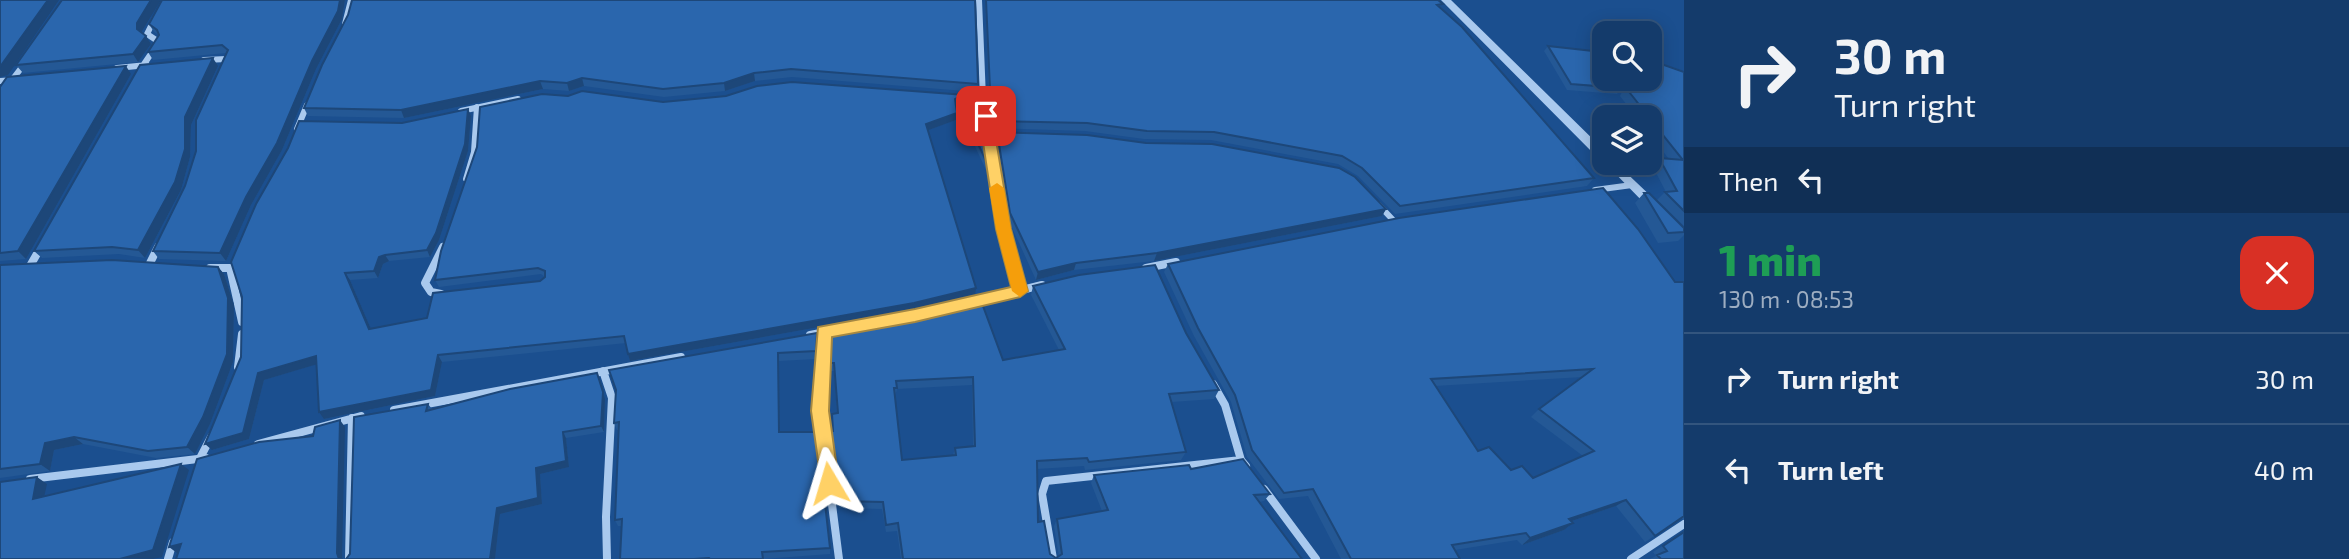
<!DOCTYPE html>
<html lang="en">
<head>
<meta charset="utf-8">
<style>
	body { margin:0; font-family:"Exo 2",sans-serif; background:#1d4271; color:#f1f3f6; height:100vh; display:flex; flex-direction:column; font-size:26px; white-space:nowrap }
	* { box-sizing:border-box; margin:0 }
	p { font-size:23px; color:#9dadc1 }
	.icon { flex:none; width:38px; height:38px; fill:none; stroke:currentColor; stroke-width:2; stroke-linecap:round; stroke-linejoin:round }
	.map { position:relative; flex:1; overflow:hidden }
	.drawer { display:flex; flex-direction:column; background:#143b6b; width:665px }
	.drawer>* { flex:none }
	.hud { background:#143b6b; color:#f1f3f6; overflow:hidden }
	.buttons { position:absolute; left:1592px; top:21px; display:grid; gap:14px }
	.buttons a { display:grid; place-items:center; width:70px; height:70px; border-radius:14px; background:#143b6b; box-shadow:0 4px 18px #0003,0 0 0 2px #33557e; font-size:35px }
	.pin { position:absolute; display:grid; place-items:center; width:60px; height:60px; color:#fff; margin:-30px; border-radius:14px; box-shadow:0 4px 10px #0006 }
	.me { position:absolute; width:77px; margin:-38px; rotate:353deg; stroke-linejoin:round; filter:drop-shadow(0 0 5px #0008) }
	.turn { display:flex; align-items:center; gap:24px; height:147px; padding:0 35px; font-size:32px }
	.turn .icon { width:91px; height:91px; stroke-width:2.5 }
	.turn b { display:block; font-size:49px; line-height:60px }
	.then { display:flex; align-items:center; height:66px; padding:0 35px; background:#0003; gap:14px; font-size:26px }
	.round { display:grid; place-items:center; flex:none; width:74px; height:74px; border-radius:21px; background:#1d4271 }
	.summary { display:flex; align-items:center; justify-content:space-between; height:119px; padding:0 35px }
	h1 { font-size:42px; font-weight:800; line-height:52px; color:#1e9e55 }
	ul { padding:0; list-style:none }
	li { display:flex; align-items:center; gap:21px; height:91px; padding:0 35px; border-top:2px solid #33557e }
	li div { flex:1 }
	li b { display:block; font-size:26px }
	li em { font-style:normal }
	main { display:flex; flex:1; min-height:0 }
	.map>svg:first-child { display:block }
	.lines { fill:none; stroke-linecap:round; stroke-linejoin:round }
	.minor-far1 { stroke:#a9c9ee; stroke-width:6 }
	.minor { stroke:#a9c9ee; stroke-width:8 }
	.tertiary { fill:#a9c9ee; fill-rule:evenodd }
	.wall { fill:#245895; fill-rule:evenodd }
	.shaded-wall { fill:#1d4779 }
	.building { fill:#2a66ad; stroke:#1d4779; stroke-width:2; fill-rule:evenodd }
	.route { fill:#ffd166; stroke:#a68842; stroke-width:2 }
	.slow { fill:#f59e0b }
</style>
</head>
<body>
<main>
<div class="map">
<svg width="1684" height="559" viewBox="0 0 1684 559">
	<rect width="100%" height="100%" fill="#1b4f8f"/>
	<g class="lines">
		<path class="minor-far1" d="M979,0L983,98L1007,244
			M345,24L351,0
			M204,60L227,59L225,61
			M142,67L159,42L147,34L155,18
			M117,68L147,65
			M0,81L15,80
			M0,96L25,63
			M461,111L518,99
			M297,129L307,105
			M988,134H1005
			M466,179L474,152L477,107
			M1595,190L1632,185
			M1379,205L1393,220"/>
		<path class="minor" d="M1007,243L1020,291
			M149,265L158,247
			M30,266L42,245
			M210,268H230L242,322
			M1146,268L1176,262
			M441,294L431,292L425,283L443,247
			M972,302L1042,285
			M824,332L820,411L839,559
			M810,335L836,330
			M238,367L242,334
			M603,371L612,398L606,517L607,559
			M1213,384L1225,405L1241,460L1246,466
			M394,410L681,357
			M258,444L361,416
			M199,460L211,437
			M30,479L206,458
			M1264,489L1316,559
			M168,559L173,542
			M349,559L352,418
			M1053,559L1042,494L1046,481L1241,460
			M1631,559L1684,524"/>
		<path class="tertiary" d="M1441,0H1451L1605,151V162L1601,161Z
			M1605,163H1616L1656,201L1658,204L1656,207H1648Z"/>
	</g>
	<path class="wall" d="M162,0H345L342,19L316,69L282,150L251,205L226,261L159,259L153,251L185,186L226,53L153,60L148,52L159,35L154,32L149,24Z
		M985,0H1438L1440,8L1594,178L1587,186L1395,214L1358,176L1338,164L1211,140L1144,139L1085,131L994,128L989,97Z
		M348,15L978,84L977,92L792,77L755,81L725,91L664,97L584,86L569,91L543,89L404,118L308,116L304,108Z
		M142,31V33L146,36L151,44L138,62L23,73L16,65Z
		M1548,46L1622,88L1617,94L1567,90L1544,51Z
		M218,66L191,125L190,157L181,190L145,258L119,254L42,258L34,251Z
		M1684,72V226L1657,200L1665,192H1666L1652,165L1659,158L1669,159L1650,135V117H1636L1620,96L1628,79H1650Z
		M131,74L26,259L0,261V87Z
		M979,96L992,174L991,181L956,105V120L928,130L975,295L914,310L630,361L626,343L442,362L435,396L324,419L317,364L264,380L249,439L212,450L402,123L468,109L471,116L468,151L439,240L430,257L389,261L383,264L378,278L350,280L371,329L427,318L540,281L545,277L541,274L439,287L435,280L663,102Z
		M997,132L1386,209L1382,216L1154,261L1074,270L1036,280L1009,221L996,140Z
		M1644,193L1684,228V235L1678,241L1658,243L1635,203Z
		M1168,264L1684,282V519H1681L1645,542L1616,506L1572,521L1573,523L1564,530L1522,545L1517,540L1455,550L1460,559H1341L1308,496L1279,499L1247,457L1231,402L1194,336L1164,272ZM1583,377L1539,409L1531,417L1583,456L1533,478L1511,470L1478,451L1435,386Z
		M0,265L218,267L224,274L234,305L233,362L210,424L195,454L156,458L83,444L54,450L50,471L0,478Z
		M1033,286L1186,333L1219,390L1214,399L1172,402L1186,452L1181,460L1085,470L1084,466L1037,469L1038,522L1050,554L1056,558L1059,557L1054,526L1057,519L1102,511L1091,483L1094,475L1191,469L1270,494L1264,501L1259,502L1302,559H901L897,531L886,532L882,509L839,508L830,439V431H833L837,413L834,371H831L829,349L1003,360L1059,350L1031,295ZM972,385L973,446L955,448L953,455L902,460L895,396L897,389Z
		M817,333L816,359L779,361V432L830,548V554L763,559H620L621,526H618L615,520L619,430H617L614,423Z
		M605,399L604,432L566,438L569,467L540,474L542,504L500,514L495,559H346L428,404L432,409Z
		M1684,532V559H1650L1656,556L1653,552Z"/>
	<path class="shaded-wall" d="M48,0H59L8,75L0,77V67Z
		M151,0H161L142,31V37L137,29V23Z
		M340,0H345L342,19L316,69L282,150L251,205L226,261L220,253Z
		M146,36L151,44L138,62L133,54Z
		M213,58L218,66L191,125L190,157L181,190L145,258L138,250L185,117Z
		M126,66L131,74L26,259L18,251Z
		M754,73L755,81L725,91L724,83Z
		M582,78L584,86L569,91L567,83Z
		M540,81L543,89L404,118L401,110Z
		M468,109L471,116L468,151L439,240L430,257L427,250Z
		M957,113L956,120L926,131V124Z
		M1386,209L1382,216L1154,261L1157,253Z
		M385,255L389,261L383,264L378,278L374,271L379,257Z
		M1076,263L1074,270L1036,280L1038,272Z
		M218,267L224,274L234,305L233,362L210,424L195,454L187,447Z
		M345,273L350,280L374,336L369,329Z
		M976,288L975,295L914,310L630,361L628,354Z
		M438,355L442,362L435,396L324,419L319,412Z
		M316,356L321,363L264,380L249,439L212,450L205,444L258,373Z
		M597,373L605,399L604,432L601,426Z
		M340,420L345,427L342,559H340L337,553Z
		M563,432L566,438L569,467L540,474L542,504L500,514L495,559H490L497,508L536,468Z
		M74,437L83,444L54,450L50,471L40,464L45,443Z
		M181,464L189,470L162,557L153,559H120Z
		M37,477L47,484L42,506L33,499Z
		M1626,500L1616,506L1560,525L1569,519Z
		M1573,523L1564,530L1522,545L1530,538Z
		M181,544L188,550L177,553L169,547Z"/>
	<path class="building" d="M0,0H48L0,67Z
		M62,0H151L137,23V29L146,36L133,54L16,65Z
		M162,0H340L338,11L312,61L277,143L246,197L220,253L153,251L185,186L196,151V120L228,50L222,45L148,52L159,35L157,30L149,24Z
		M352,0H975L978,84L791,69L754,73L724,83L663,89L582,78L567,83L540,81L401,110L304,108L322,65L348,15Z
		M986,0H1438L1443,4L1437,5L1462,27L1594,178L1400,206L1362,168L1342,156L1214,132L1147,131L1087,123L995,121L990,89Z
		M1548,46L1602,52L1605,58V79H1616L1622,88L1571,84Z
		M213,58L185,117V149L175,182L138,250L112,247L34,251L140,65Z
		M1650,60L1684,72V211L1665,192L1677,191L1659,158L1683,160L1650,119V117H1649L1626,88L1631,79H1650Z
		M126,66L18,251L0,253V87L7,77Z
		M792,82L979,96L992,174L957,98L955,99L957,113L926,124L976,288L914,303L628,354L624,336L438,355L431,390L319,412L316,356L258,373L243,433L205,444L241,357L242,297L231,262L256,204L288,148L299,121L402,123L468,109L465,144L436,233L427,250L385,255L379,257L374,271L345,273L369,329L427,318L433,293L540,281L545,277V271L538,268L435,280L441,251L477,147L480,107L542,94L568,96L582,91L663,102L726,96L757,86Z
		M997,132L1087,135L1146,143L1212,144L1339,168L1355,177L1386,209L1157,253L1076,263L1038,272L1010,213Z
		M1603,188L1638,229L1675,282H1684V516L1655,536L1626,500L1569,519L1573,523L1530,538L1526,533L1452,545L1460,559H1351L1313,489L1284,493L1252,450L1235,395L1198,328L1168,264L1399,218ZM1593,369L1539,409L1594,451L1533,478L1522,466L1511,470L1489,447L1478,451L1431,379Z
		M1644,193H1649L1684,228V232L1668,233Z
		M112,260L218,267L228,298L227,354L203,417L187,447L148,451L74,437L45,443L40,464L0,469V265Z
		M1155,265L1186,333L1219,390L1169,394L1186,452L1089,462L1087,458L1037,461L1038,522L1044,521L1050,554L1056,558L1062,554L1057,519L1108,510L1094,475L1189,465L1191,469L1243,459L1270,494L1254,495L1302,559H903L898,523L886,525L883,502L839,501L830,431H833L832,414L838,413L834,363H831L829,349L830,329L917,314L980,298L1003,360L1065,349L1033,286L1079,275ZM973,377L975,446L955,448L956,455L902,460L894,388H897L896,381Z
		M817,333L816,351L778,353L779,432H817L830,548L762,552L763,559H710L709,558L694,559H620L622,519L615,520L619,422L614,423L616,390L609,370Z
		M597,373L603,392L601,426L563,432L566,461L536,468L538,498L497,508L490,559H346L350,554L354,417L428,404L426,411L510,389Z
		M340,420L337,553L339,559H343H176L181,544L169,547L197,459L259,442L313,436L315,427Z
		M181,464L153,550L120,559H0V482L37,477L33,499Z
		M1684,532V559H1661L1657,555L1667,551L1663,546Z"/>
	<path class="route" d="M986,111L992,116L1011,229L1028,291L1020,297L915,322L832,337L829,411L839,483L836,489L829,491L822,489L811,411L818,327L915,309L1011,287L996,229L979,116Z"/>
	<path class="slow" d="M997,183L1004,188L1011,229L1028,291L1020,297L1012,291L996,229L989,188Z"/>
</svg>
<div class="buttons">
<a><svg class="icon" aria-label="search" viewBox="0 0 24 24"><circle cx="10" cy="10" r="6"/><path d="M15 15l6 6"/></svg></a>
<a><svg class="icon" aria-label="layers" viewBox="0 0 24 24"><path d="M12 4l9 5-9 5-9-5zM3 14l9 5 9-5"/></svg></a>
</div>
<div class="pin" style="left:986px;top:116px;background:#d93025"><svg class="icon" aria-label="arrive" viewBox="0 0 24 24"><path d="M6 21V4h12l-3 4 3 4H6"/></svg></div>
<svg class="me" style="left:829px;top:483px" viewBox="-20 -20 40 40"><path d="M0-17L14 15 0 8-14 15z" fill="#ffd166" stroke="#fff" stroke-width="4"/></svg>
</div>
<section class="drawer">
<div class="hud">
<div class="turn"><svg class="icon" aria-label="right" viewBox="0 0 24 24"><path d="M7 20v-9h11M14 6l5 5-5 5"/></svg><div><b>30 m</b>Turn right</div></div>
<div class="then">Then<svg class="icon" aria-label="left" viewBox="0 0 24 24"><path d="M17 20v-9H6M10 6l-5 5 5 5"/></svg></div>
</div>
<div class="summary"><div><h1>1 min</h1><p>130 m · 08:53</p></div><a class="round" style="background:#d93025;color:#fff"><svg class="icon" aria-label="close" viewBox="0 0 24 24"><path d="M6 6l12 12M18 6L6 18"/></svg></a></div>
<ul>
<li><svg class="icon" aria-label="right" viewBox="0 0 24 24"><path d="M7 20v-9h11M14 6l5 5-5 5"/></svg><div><b>Turn right</b></div><em>30 m</em></li>
<li><svg class="icon" aria-label="left" viewBox="0 0 24 24"><path d="M17 20v-9H6M10 6l-5 5 5 5"/></svg><div><b>Turn left</b></div><em>40 m</em></li>
</ul>
</section>
</main>
</body>
</html>
